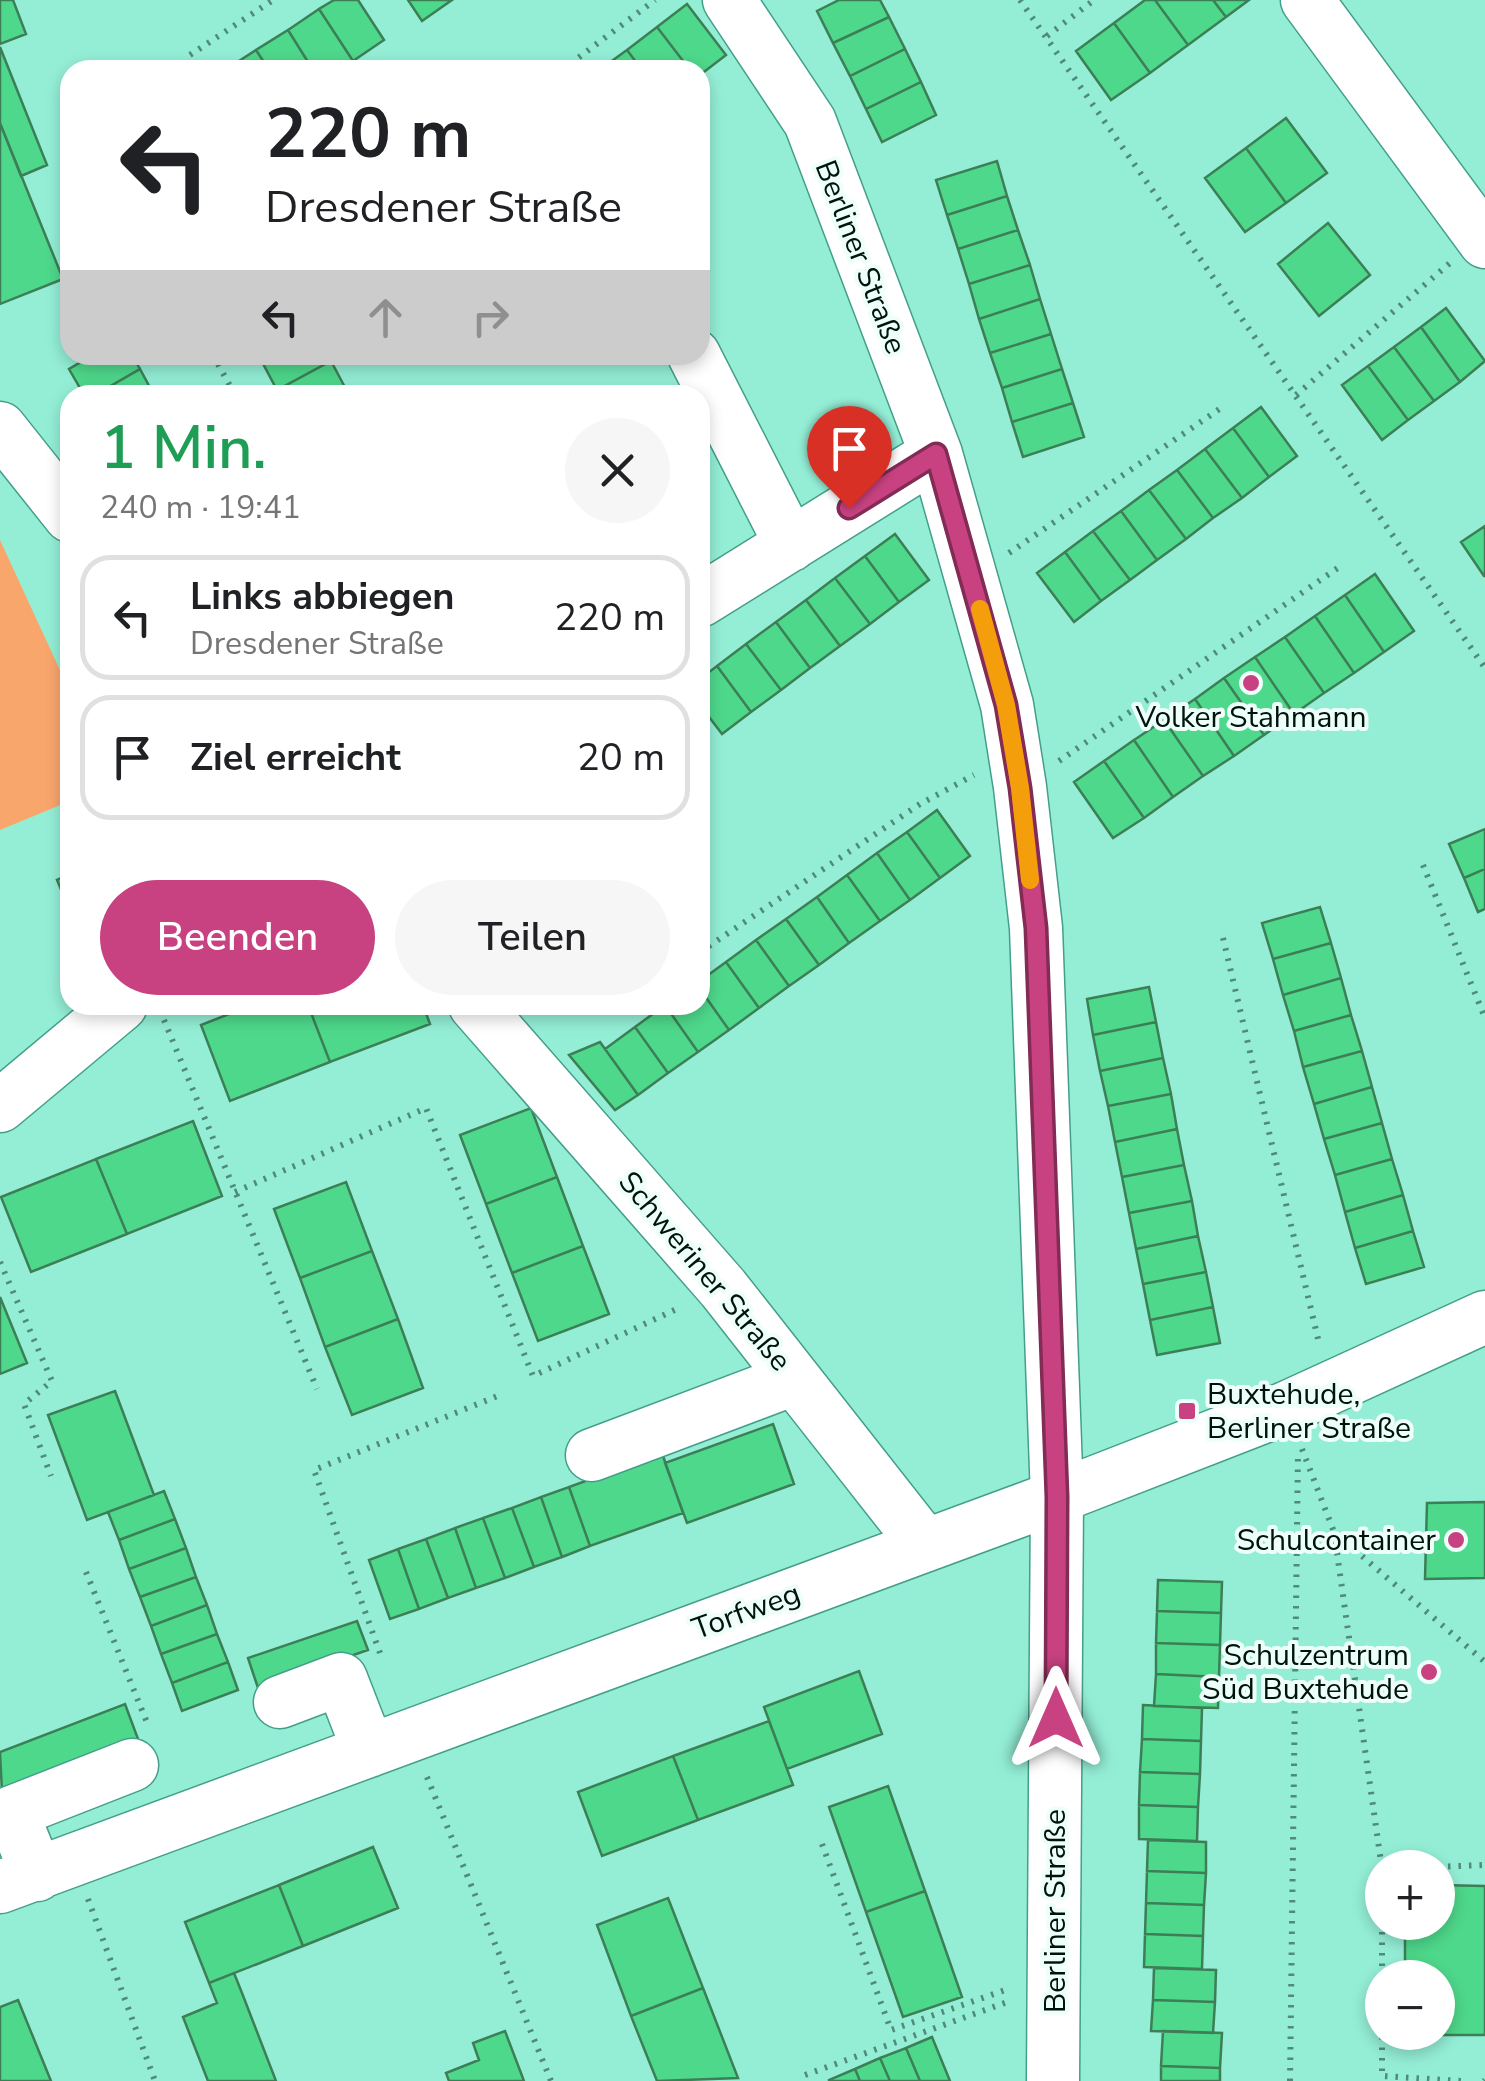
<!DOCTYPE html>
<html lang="de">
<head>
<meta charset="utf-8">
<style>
	body { margin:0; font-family:"Nunito Sans",sans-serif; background:#f6f6f6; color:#202124; height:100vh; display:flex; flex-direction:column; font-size:38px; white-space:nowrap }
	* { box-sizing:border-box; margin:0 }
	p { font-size:32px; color:#757577 }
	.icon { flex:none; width:55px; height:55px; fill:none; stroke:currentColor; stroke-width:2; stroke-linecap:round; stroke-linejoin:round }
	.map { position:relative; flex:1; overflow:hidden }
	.details { position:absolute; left:60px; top:385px; width:650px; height:630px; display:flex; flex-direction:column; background:#fff; border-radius:30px; box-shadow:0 5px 15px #0003 }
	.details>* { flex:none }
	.guide { position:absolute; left:60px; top:60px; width:650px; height:305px; border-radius:30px; box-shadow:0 5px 15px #0003; background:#fff; color:#202124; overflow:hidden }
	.tools { position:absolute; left:1365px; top:1850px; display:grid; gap:20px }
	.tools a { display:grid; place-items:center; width:90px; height:90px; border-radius:50%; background:#fff; box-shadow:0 5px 15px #0003; font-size:50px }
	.pin { position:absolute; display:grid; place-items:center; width:85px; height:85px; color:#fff; margin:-102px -42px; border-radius:50% 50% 50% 0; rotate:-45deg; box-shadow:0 0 10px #0007 }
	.pin .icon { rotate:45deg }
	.me { position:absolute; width:110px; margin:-55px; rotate:0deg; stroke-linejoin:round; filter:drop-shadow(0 0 8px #0008) }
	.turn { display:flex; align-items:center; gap:35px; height:210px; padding:0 40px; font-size:45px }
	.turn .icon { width:130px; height:130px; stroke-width:2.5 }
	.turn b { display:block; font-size:70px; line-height:85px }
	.lanes { display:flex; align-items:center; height:95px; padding:0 40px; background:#0003; justify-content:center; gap:50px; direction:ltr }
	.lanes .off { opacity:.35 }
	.round { display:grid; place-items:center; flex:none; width:105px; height:105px; border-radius:52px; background:#f6f6f6 }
	.summary { display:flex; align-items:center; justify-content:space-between; height:170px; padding:0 40px }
	h1 { font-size:60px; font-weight:600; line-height:75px; color:#1e9e55 }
	.primary-button { display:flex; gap:20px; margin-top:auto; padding:20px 40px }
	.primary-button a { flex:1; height:115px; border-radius:60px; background:#c84281; color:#fff; font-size:40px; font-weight:600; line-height:115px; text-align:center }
	.primary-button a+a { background:#f6f6f6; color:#202124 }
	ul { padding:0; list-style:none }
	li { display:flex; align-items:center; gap:30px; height:125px; margin:0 20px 15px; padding:0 20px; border:5px solid #e0e0e0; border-radius:30px }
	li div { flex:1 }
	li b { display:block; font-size:38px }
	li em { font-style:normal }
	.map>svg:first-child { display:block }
	.green { fill:#f9a66c }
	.building { fill:#4ed88b; stroke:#3c7f57; stroke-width:2.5 }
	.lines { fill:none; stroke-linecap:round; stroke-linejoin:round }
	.minor-casing { stroke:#449f8a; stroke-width:55 }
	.path { stroke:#508a7a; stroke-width:6; stroke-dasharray:2.5 8; stroke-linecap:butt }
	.minor { stroke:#fff; stroke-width:52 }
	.route-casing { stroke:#822b54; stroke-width:25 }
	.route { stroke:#c84281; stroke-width:18 }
	.slow { stroke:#f59e0b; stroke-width:18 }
	.poi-dot { fill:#c84281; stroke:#eefef9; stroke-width:4 }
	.labels { text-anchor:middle; stroke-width:8; stroke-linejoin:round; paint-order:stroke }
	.street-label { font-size:30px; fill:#00140e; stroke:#eefef9 }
	.poi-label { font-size:30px; fill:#00140e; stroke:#eefef9; text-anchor:end }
</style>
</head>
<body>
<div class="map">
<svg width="1485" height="2081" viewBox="0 0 1485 2081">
	<rect width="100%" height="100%" fill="#94eed6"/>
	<path class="green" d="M0,540L70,692V801L0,830Z"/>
	<path class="building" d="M0,0H13L26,34L0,44Z
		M358,0L384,40L353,61L319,9L334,0Z
		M408,0H452L422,21Z
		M839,0H880L889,17L833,43L817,11Z
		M1145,0H1155L1188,45L1150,73L1114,23Z
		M1155,0H1213L1226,17L1188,45Z
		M1213,0H1249L1226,17Z
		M687,4L726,55L700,75V70H690L657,27Z
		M319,9L353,61L339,70H313L288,30Z
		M889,17L905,49L850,76L833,43Z
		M1114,23L1150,73L1111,100L1076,51Z
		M657,27L690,70H642L627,50Z
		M288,30L313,70H269L256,50Z
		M0,47L47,165L21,176L0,123Z
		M905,49L921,82L866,109L850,76Z
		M256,50L269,70H226L239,61Z
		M627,50L642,70H600L609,63Z
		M921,82L936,115L882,142L866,109Z
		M1286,118L1327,173L1286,203L1246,148Z
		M0,123L63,279L0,304Z
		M1246,148L1286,203L1245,232L1205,178Z
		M997,161L1007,196L947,215L936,180Z
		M1007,196L1018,230L958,249L947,215Z
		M1328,223L1370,275L1319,316L1278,264Z
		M1018,230L1030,265L969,284L958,249Z
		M1030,265L1040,299L979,319L969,284Z
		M1040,299L1051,334L990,353L979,319Z
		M1446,308L1485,361L1460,382L1421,327Z
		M1421,327L1460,382L1434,401L1394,347Z
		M1051,334L1062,369L1002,388L990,353Z
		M1394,347L1434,401L1408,420L1368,366Z
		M93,355H132L140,369L95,395H84L69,369Z
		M266,355H328L331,361L277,390L260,358Z
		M331,361L348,393L279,395L277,390Z
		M1368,366L1408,420L1382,440L1342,385Z
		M140,369L154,395H95Z
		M1062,369L1073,403L1012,422L1002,388Z
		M1073,403L1084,437L1023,457L1012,422Z
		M1261,407L1297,456L1269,477L1233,428Z
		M1233,428L1269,477L1242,498L1205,449Z
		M1205,449L1242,498L1213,518L1177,470Z
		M1177,470L1213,518L1186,539L1149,490Z
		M1149,490L1186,539L1157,560L1121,511Z
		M1121,511L1157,560L1130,580L1093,531Z
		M1485,526V576H1484L1461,542Z
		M1093,531L1130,580L1101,601L1065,552Z
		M895,534L929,580L899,602L865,556Z
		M1065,552L1101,601L1074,622L1037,573Z
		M865,556L899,602L870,624L835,578Z
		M1375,574L1414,631L1384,652L1345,595Z
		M835,578L870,624L840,646L806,600Z
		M1345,595L1384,652L1354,673L1315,616Z
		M806,600L840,646L810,668L776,622Z
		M1315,616L1354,673L1324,693L1285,637Z
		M776,622L810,668L781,690L746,644Z
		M1285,637L1324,693L1294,714L1255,657Z
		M746,644L781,690L751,712L717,666Z
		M1255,657L1294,714L1264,735L1224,678Z
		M717,666L751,712L722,734L700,705V679Z
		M1224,678L1264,735L1234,756L1195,699Z
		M1195,699L1234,756L1203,776L1164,720Z
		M1164,720L1203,776L1173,797L1134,740Z
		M1134,740L1173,797L1144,818L1104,761Z
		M1104,761L1144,818L1113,838L1074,782Z
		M937,810L970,856L940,878L907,832Z
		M1485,829V869L1464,878L1449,844Z
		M907,832L940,878L910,900L877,853Z
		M877,853L910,900L880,921L847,875Z
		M1485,869V909L1478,912L1464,878Z
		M70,874V911L57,880Z
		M847,875L880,921L849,943L817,897Z
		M817,897L849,943L819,965L786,919Z
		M1320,907L1331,943L1273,959L1262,923Z
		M786,919L819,965L789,986L756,940Z
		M756,940L789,986L759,1008L726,962Z
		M1331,943L1341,978L1283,995L1273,959Z
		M726,962L759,1008L729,1030L700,989V981Z
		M1341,978L1351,1015L1294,1031L1283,995Z
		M1149,987L1156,1022L1093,1035L1087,999Z
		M700,989L729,1030L698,1052L665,1005H700Z
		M252,1005H308L330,1062L230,1101L201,1025Z
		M308,1005H423L430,1024L330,1062Z
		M665,1005L698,1052L668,1073L635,1027Z
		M1351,1015L1362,1051L1303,1067L1294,1031Z
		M1156,1022L1163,1058L1100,1071L1093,1035Z
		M635,1027L668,1073L638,1095L605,1049Z
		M600,1042L638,1095L615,1110L569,1055Z
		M1362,1051L1372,1087L1314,1104L1303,1067Z
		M1163,1058L1171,1094L1108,1106L1100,1071Z
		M1372,1087L1382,1123L1324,1139L1314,1104Z
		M1171,1094L1177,1129L1115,1142L1108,1106Z
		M531,1108L557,1177L486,1204L460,1135Z
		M193,1121L222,1196L127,1234L96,1159Z
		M1382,1123L1392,1159L1335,1175L1324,1139Z
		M1177,1129L1184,1165L1122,1177L1115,1142Z
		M96,1159L127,1234L31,1272L1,1197Z
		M1392,1159L1403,1195L1345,1212L1335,1175Z
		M1184,1165L1192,1201L1129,1213L1122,1177Z
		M557,1177L583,1246L512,1273L486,1204Z
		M346,1182L372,1251L300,1278L274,1209Z
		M1403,1195L1413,1231L1355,1248L1345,1212Z
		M1192,1201L1198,1236L1136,1249L1129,1213Z
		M1413,1231L1424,1267L1366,1284L1355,1248Z
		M1198,1236L1206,1272L1143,1284L1136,1249Z
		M583,1246L609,1314L538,1341L512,1273Z
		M372,1251L398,1319L325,1347L300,1278Z
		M1206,1272L1213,1307L1150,1320L1143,1284Z
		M0,1297L27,1363L0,1374Z
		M1213,1307L1220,1343L1157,1355L1150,1320Z
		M398,1319L423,1388L352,1415L325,1347Z
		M115,1391L154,1495L87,1520L48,1415Z
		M773,1424L794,1484L687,1523L665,1463Z
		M662,1453L683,1513L590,1546L569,1487Z
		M569,1487L590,1546L562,1557L541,1497Z
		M164,1491L175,1519L119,1540L108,1512Z
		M541,1497L562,1557L534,1567L512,1508Z
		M1485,1502V1578L1425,1579L1427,1503Z
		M512,1508L534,1567L505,1578L483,1518Z
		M483,1518L505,1578L476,1588L455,1528Z
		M175,1519L186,1548L129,1569L119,1540Z
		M455,1528L476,1588L448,1598L426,1539Z
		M426,1539L448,1598L419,1609L398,1549Z
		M186,1548L196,1577L140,1597L129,1569Z
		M398,1549L419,1609L390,1619L369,1560Z
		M196,1577L207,1605L151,1626L140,1597Z
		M1158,1580L1222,1582L1221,1613L1157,1611Z
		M207,1605L217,1634L161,1654L151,1626Z
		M1157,1611L1221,1613L1220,1645L1156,1643Z
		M357,1621L368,1650L258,1688L248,1658Z
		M217,1634L228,1662L172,1683L161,1654Z
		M1156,1643L1220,1645L1219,1677L1156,1674Z
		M228,1662L238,1690L182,1711L172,1683Z
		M859,1671L882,1734L787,1769L764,1707Z
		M1156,1674L1219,1677L1218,1708L1154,1706Z
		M125,1704L138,1739L2,1792L0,1752Z
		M1143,1705L1202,1708L1201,1741L1142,1739Z
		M769,1721L793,1785L698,1820L673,1756Z
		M1142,1739L1201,1741L1200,1774L1140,1772Z
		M673,1756L698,1820L602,1856L578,1792Z
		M1140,1772L1200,1774L1198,1807L1139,1805Z
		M888,1786L925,1891L866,1912L829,1807Z
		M1139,1805L1198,1807L1197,1841L1139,1839Z
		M1148,1840L1206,1842V1873L1147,1871Z
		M373,1847L398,1908L303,1946L279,1885Z
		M1147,1871L1206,1873L1204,1905L1146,1903Z
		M279,1885L303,1946L209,1983L185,1922Z
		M1438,1885L1485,1886V2035H1405V2032H1438V1978H1405V1922H1438Z
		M925,1891L962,1997L903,2017L866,1912Z
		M668,1898L703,1988L631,2016L597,1925Z
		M1146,1903L1204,1905L1203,1936L1145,1934Z
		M1145,1934L1203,1936L1202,1969L1144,1967Z
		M1154,1968L1216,1970L1215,2002L1153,2000Z
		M234,1973L242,1993L276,2081H208L183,2017L217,2003L209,1983Z
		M703,1988L738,2078L657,2081L631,2016Z
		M18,2000L51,2081H0V2007Z
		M1153,2000L1215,2002L1213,2033L1151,2031Z
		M505,2031L524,2081H449L446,2073L479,2060L473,2043Z
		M1163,2031L1222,2033L1220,2068L1161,2066Z
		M932,2037L950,2081H920L906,2048Z
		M906,2048L920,2081H890L880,2058Z
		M880,2058L890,2081H860L855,2069Z
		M1161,2066L1220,2068V2081H1161Z
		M855,2069L860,2081H829V2080Z"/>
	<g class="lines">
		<g class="minor-casing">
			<path id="minor" d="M729,0L810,122L936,454L1007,705L1020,787L1036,928L1057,1497L1053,2081
				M1307,0L1485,242
				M694,355L791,545
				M0,428L70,516
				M700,601L936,454
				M475,1005L723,1288L925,1545
				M0,1106L121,1005
				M592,1455L794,1379
				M280,1702L341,1679L369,1751
				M37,1875L12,1812L132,1765
				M0,1887L1057,1497L1286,1408L1485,1317"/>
		</g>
		<path class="path" d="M1020,0L1485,668
			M1047,36L1094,0
			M190,55L273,0
			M562,70L655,0
			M213,355L235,395
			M1296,395L1450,263
			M1009,553L1221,408
			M1059,761L1342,565
			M1423,865L1485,1018
			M1223,938L1319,1343
			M700,952L920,804L974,775
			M614,1010L622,1005
			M164,1020L317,1389
			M235,1192L426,1108L533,1376L681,1307
			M0,1262L52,1381L24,1404L51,1476
			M1302,1449L1334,1532L1485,1662
			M1334,1532L1382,1869
			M86,1572L148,1725
			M380,1653L314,1470L500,1395
			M427,1777L551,2081
			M822,1844L891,2030L1011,1988
			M1406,1868L1485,1865
			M1382,1869V2076L1461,2081
			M88,1899L155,2081
			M805,2075L1010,2001
			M1290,2081L1298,1452
			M1484,2081L1485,2080"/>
		<use href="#minor" class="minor"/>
	</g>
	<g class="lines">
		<g class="route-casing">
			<path id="route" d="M849,508L936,454L1006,705L1020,788L1036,928L1057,1497L1056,1718"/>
		</g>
		<use href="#route" class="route"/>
		<path class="slow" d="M980,609L1006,705L1020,788L1030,880"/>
	</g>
	<g class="poi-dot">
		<circle cx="1251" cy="683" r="10"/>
		<rect x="1177" y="1401" width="20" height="20" rx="5"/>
		<circle cx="1456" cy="1540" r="10"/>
		<circle cx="1429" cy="1672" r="10"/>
	</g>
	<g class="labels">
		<g class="street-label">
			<text transform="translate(861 257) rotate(69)" y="10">Berliner Straße</text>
			<text transform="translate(705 1271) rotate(50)" y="10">Schweriner Straße</text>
			<text transform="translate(746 1611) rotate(-20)" y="10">Torfweg</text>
			<text transform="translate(1055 1911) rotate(-90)" y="10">Berliner Straße</text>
		</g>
		<g class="poi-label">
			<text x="1251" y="727" text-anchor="middle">Volker Stahmann</text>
			<text x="1207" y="1404" text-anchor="start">Buxtehude,<tspan x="1207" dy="34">Berliner Straße</tspan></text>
			<text x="1436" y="1550">Schulcontainer</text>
			<text x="1409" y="1665">Schulzentrum<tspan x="1409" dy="34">Süd Buxtehude</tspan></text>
		</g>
	</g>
</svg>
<div class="tools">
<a>+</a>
<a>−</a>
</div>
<div class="pin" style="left:849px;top:508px;background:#d93025"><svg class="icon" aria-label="arrive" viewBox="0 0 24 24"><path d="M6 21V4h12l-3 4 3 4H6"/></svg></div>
<svg class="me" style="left:1056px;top:1718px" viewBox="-20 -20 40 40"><path d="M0-17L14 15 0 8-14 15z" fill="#c84281" stroke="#fff" stroke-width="4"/></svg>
<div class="guide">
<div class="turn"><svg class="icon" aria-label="left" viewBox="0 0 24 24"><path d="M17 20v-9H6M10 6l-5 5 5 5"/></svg><div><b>220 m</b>Dresdener Straße</div></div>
<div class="lanes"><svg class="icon" aria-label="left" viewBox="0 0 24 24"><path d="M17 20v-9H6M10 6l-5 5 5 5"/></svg><svg class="icon off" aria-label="ahead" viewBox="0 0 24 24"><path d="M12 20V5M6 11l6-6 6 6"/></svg><svg class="icon off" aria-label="right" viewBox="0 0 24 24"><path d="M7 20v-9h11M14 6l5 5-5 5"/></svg></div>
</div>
<section class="details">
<div class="summary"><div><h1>1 Min.</h1><p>240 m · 19:41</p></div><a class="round"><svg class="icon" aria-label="close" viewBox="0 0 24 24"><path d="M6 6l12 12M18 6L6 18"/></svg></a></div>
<ul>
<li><svg class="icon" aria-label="left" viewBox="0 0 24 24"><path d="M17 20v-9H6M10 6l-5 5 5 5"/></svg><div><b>Links abbiegen</b><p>Dresdener Straße</p></div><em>220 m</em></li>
<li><svg class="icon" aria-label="arrive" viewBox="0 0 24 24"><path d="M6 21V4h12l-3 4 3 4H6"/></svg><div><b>Ziel erreicht</b></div><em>20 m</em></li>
</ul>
<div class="primary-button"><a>Beenden</a><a>Teilen</a></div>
</section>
</div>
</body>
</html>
